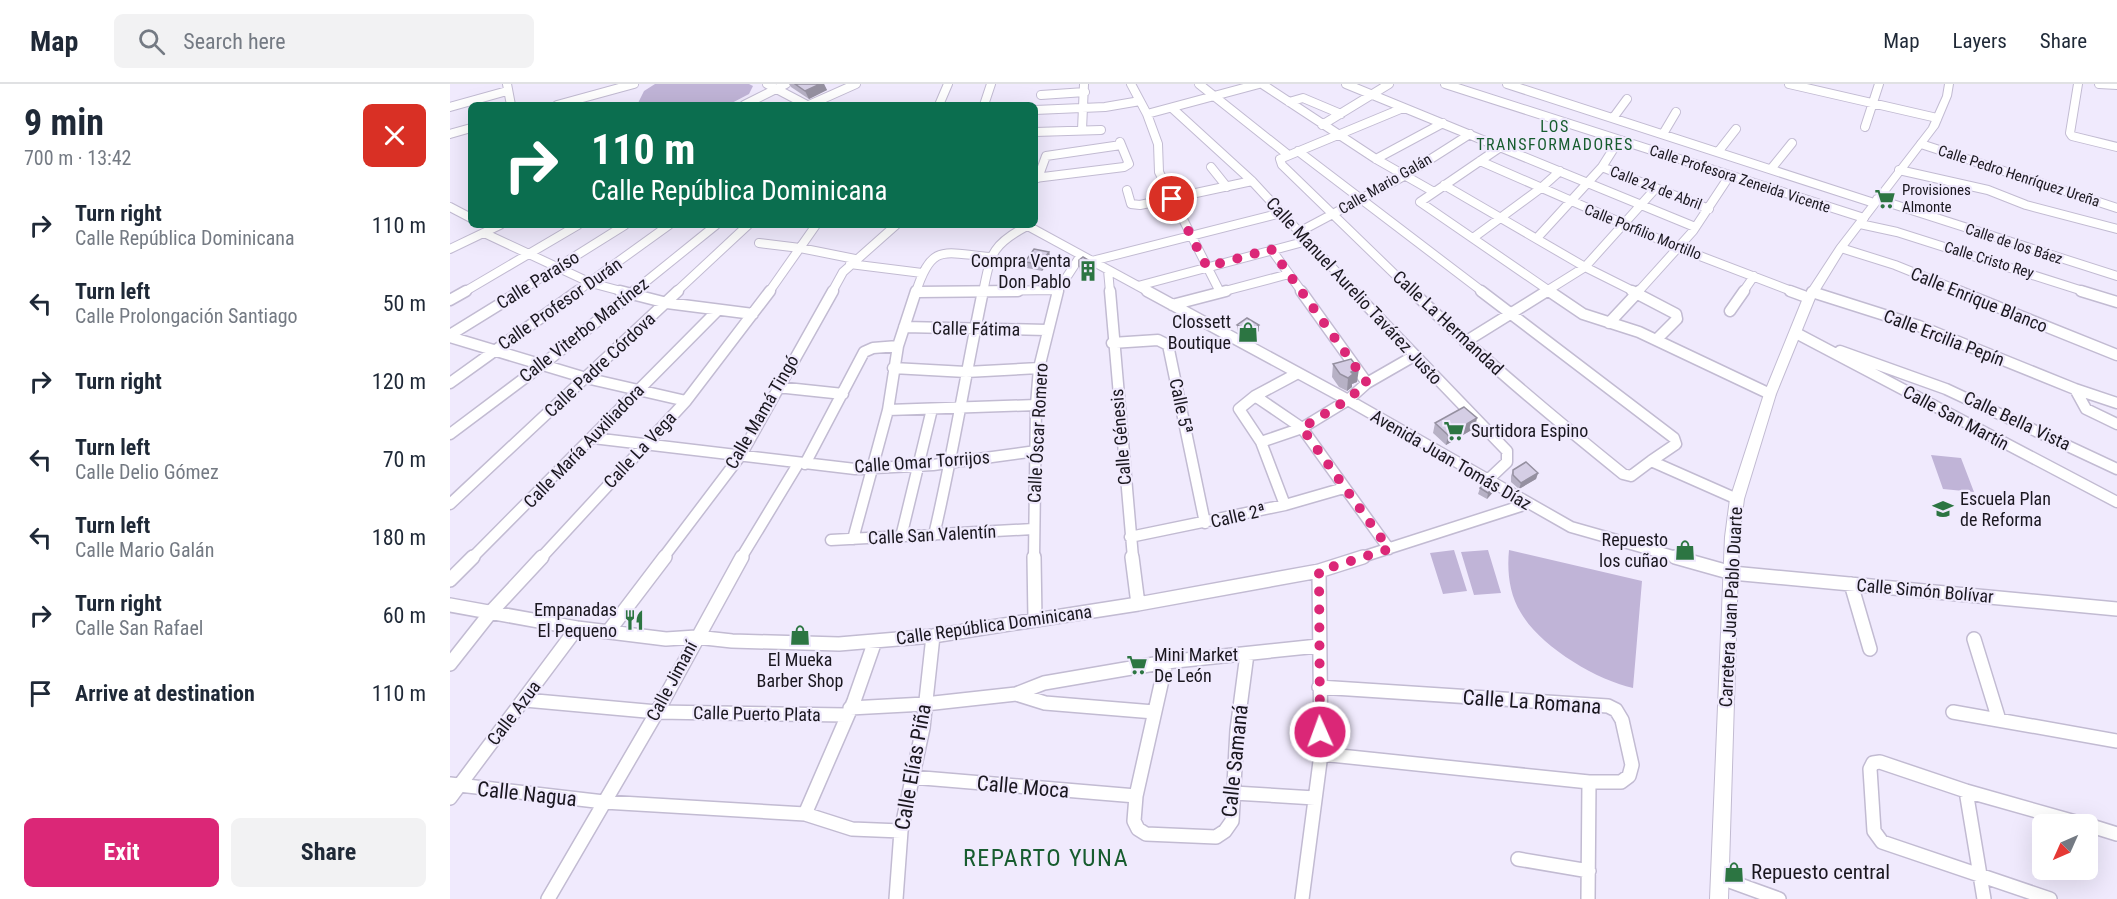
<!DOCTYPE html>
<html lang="en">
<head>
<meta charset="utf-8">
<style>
	body { margin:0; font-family:"Roboto Condensed",sans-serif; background:#f2f2f3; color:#1f2937; height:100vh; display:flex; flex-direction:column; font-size:22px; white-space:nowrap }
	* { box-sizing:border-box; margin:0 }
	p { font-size:20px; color:#747a83 }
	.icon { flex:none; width:33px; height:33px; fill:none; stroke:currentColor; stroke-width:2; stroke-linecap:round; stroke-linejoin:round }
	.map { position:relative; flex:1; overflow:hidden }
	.sheet { display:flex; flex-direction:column; background:#fff; width:450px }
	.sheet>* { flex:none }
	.banner { position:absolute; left:18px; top:18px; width:570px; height:126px; border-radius:9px; box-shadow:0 6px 24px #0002; background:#0b6e4f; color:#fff; overflow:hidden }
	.needle { width:39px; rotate:225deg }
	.controls { position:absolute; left:1582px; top:730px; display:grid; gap:12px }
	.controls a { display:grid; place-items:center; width:66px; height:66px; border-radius:9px; background:#fff; box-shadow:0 6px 24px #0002; font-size:30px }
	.pin { position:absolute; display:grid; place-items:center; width:51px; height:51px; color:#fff; margin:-26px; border:3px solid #fff; border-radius:50%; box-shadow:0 2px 6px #0007 }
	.me { position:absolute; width:66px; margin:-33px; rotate:358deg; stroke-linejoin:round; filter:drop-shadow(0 0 4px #0008) }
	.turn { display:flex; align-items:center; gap:21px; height:126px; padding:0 24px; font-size:27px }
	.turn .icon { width:78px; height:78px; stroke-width:2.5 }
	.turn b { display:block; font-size:42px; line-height:51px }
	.round { display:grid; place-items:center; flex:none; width:63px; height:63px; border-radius:9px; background:#f2f2f3 }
	.overview { display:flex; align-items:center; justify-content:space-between; height:102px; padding:0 24px }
	h1 { font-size:36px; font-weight:700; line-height:45px }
	.action { display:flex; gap:12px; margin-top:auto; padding:12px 24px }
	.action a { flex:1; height:69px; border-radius:9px; background:#db2777; color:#fff; font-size:24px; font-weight:700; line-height:69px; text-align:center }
	.action a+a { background:#f2f2f3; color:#1f2937 }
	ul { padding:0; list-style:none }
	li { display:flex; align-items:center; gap:18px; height:78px; padding:0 24px }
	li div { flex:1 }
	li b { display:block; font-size:22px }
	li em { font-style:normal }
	header { display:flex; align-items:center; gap:36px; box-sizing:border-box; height:84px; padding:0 30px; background:#fff; border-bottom:2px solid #e0e1e3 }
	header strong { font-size:28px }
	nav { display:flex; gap:33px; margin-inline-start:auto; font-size:21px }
	.search { width:420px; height:54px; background:#f2f2f3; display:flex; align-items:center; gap:15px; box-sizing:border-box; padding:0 21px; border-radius:9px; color:#747a83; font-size:22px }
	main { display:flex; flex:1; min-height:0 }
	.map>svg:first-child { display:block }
	.green { fill:#c0b4d7 }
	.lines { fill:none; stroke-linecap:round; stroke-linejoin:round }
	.minor-far2-casing { stroke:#c2bbd2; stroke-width:10 }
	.minor-far1-casing { stroke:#c2bbd2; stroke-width:13 }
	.minor-casing { stroke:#c2bbd2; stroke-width:16 }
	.major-casing { stroke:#c2bbd2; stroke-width:2 }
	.minor-far2 { stroke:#fff; stroke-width:8 }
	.minor-far1 { stroke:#fff; stroke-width:10 }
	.minor { stroke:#fff; stroke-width:13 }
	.major { fill:#fff; fill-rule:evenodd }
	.wall { fill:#b7b1c5 }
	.shaded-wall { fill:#9590a0 }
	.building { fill:#d5cee5; stroke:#9590a0; stroke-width:1.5 }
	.route { stroke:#db2777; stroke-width:10; stroke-dasharray:0 18 }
	.labels { text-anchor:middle; stroke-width:4.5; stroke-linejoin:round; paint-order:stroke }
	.far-street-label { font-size:15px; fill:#1a171f; stroke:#f0eafd }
	.far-poi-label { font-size:15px; fill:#1a171f; stroke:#f0eafd; text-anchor:start }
	.far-neighbourhood-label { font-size:16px; letter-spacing:1.5px; fill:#175c2f; stroke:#f0eafd }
	.poi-label { font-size:18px; fill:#1a171f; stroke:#f0eafd; text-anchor:end }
	.street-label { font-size:18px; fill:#1a171f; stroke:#f0eafd }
	.near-street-label { font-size:21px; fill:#1a171f; stroke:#f0eafd }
	.near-poi-label { font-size:21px; fill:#1a171f; stroke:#f0eafd; text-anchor:start }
	.near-neighbourhood-label { font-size:24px; letter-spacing:1.5px; fill:#175c2f; stroke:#f0eafd }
</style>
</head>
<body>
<header>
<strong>Map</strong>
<div class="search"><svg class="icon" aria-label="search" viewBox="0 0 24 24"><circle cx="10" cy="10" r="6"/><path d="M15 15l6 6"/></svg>Search here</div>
<nav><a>Map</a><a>Layers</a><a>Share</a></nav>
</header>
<main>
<section class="sheet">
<div class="overview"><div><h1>9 min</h1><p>700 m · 13:42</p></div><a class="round" style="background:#d93025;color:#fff"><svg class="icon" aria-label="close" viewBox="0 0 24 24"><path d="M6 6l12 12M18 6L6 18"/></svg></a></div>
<ul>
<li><svg class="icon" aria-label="right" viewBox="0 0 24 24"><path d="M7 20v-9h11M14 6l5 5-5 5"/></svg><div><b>Turn right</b><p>Calle República Dominicana</p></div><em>110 m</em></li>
<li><svg class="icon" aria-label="left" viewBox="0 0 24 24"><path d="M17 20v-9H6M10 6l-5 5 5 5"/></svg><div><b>Turn left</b><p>Calle Prolongación Santiago</p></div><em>50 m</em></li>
<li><svg class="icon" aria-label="right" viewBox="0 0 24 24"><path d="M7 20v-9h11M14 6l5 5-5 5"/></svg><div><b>Turn right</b></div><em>120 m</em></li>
<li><svg class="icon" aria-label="left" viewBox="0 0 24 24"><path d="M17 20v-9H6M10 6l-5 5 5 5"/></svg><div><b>Turn left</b><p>Calle Delio Gómez</p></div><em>70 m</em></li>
<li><svg class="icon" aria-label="left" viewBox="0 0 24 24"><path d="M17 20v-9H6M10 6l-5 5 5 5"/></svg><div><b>Turn left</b><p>Calle Mario Galán</p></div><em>180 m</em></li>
<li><svg class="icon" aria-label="right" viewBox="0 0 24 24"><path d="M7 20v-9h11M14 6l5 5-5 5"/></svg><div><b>Turn right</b><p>Calle San Rafael</p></div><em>60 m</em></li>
<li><svg class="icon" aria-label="arrive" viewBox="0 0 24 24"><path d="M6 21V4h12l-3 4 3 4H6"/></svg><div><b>Arrive at destination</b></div><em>110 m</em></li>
</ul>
<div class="action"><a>Exit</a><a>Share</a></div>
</section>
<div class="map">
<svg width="1667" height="815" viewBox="0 0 1667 815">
	<rect width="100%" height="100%" fill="#f0eafd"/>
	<path class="green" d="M205,0H299L303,2L299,10L278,21H187L194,7Z
		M1481,371L1511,374L1524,408L1493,405Z
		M1004,466L1017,507L993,510L980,469Z
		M1038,466L1051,509L1024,511L1011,468Z
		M1059,466L1192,497L1183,604C1146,596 1090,562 1071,529C1059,510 1057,487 1059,466Z"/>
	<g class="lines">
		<g class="minor-far2-casing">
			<path id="minor-far2" d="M57,0L61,21
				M317,0L357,21
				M681,0L697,30L708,60L709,88L770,208
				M749,0L837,70
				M812,0L926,75L984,108
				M896,0L1245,143
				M995,0L1414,134
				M1057,0L1424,119
				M1339,0L1487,34
				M1628,0L1620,49L1622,52L1667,63
				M1649,0L1667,1
				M591,11L635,8
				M839,18L853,14L891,30
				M107,21L184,0
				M294,21L336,0
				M359,21L406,0
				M489,21L498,0
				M534,21L541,0
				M0,23L57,7
				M722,24L802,97L905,208
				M953,24L830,75L832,81L963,208
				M585,26L655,23L690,17
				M697,30L809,0
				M1163,34L1177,15
				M872,41L939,0
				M1415,43L1429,0
				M632,46L634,0
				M585,48L651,46
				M0,50L21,44
				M1213,50L1226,28
				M1471,60L1667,124
				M1052,62L970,118L1101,208
				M848,67L1033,208
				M1268,68L1286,45
				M926,75L993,39
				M1030,77L1229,164L1344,208
				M761,83L777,103
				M1152,83L1259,125
				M1321,85L1342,59
				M1449,86L1538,106L1576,121L1667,145
				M585,94L674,83L679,80L670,58
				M588,94L596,72L671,61
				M994,101L1135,183L1185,208
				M677,106L681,120L690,121L802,97
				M1427,115L1667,192
				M0,123L21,134
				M1410,140L1447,148L1636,208
				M576,141L699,208
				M849,148L954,92L1020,50
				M34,149L141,199L175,208
				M1023,154L1091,104L1110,87
				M1087,154L1152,83L1169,56
				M309,159L350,164L405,175
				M1391,164L1445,181L1512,208
				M0,165L50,141
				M821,165L852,208
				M642,177L831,129
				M400,180L472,189
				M658,186L660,208
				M688,202L857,157
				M14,208L128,141
				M68,208L175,141
				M126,208L219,141
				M183,208L266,141
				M226,208L298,141
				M319,208L366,141
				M382,208L393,188L446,141
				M466,208C482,158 494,169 540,173
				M467,208L608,206
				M533,208C541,170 541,161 577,142
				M607,208L631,171
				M771,208L839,190
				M1095,208L1135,183L1206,104
				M1188,208L1243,147L1280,91
				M1293,208L1304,192"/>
		</g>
		<g class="minor-far1-casing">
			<path id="minor-far1" d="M170,207L217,219L303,230
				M660,207L683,474
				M697,207L898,316L1121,443L1230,474
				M851,207L917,299
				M903,207L1057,367V378L1039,395
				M962,207C1029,272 1100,331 1173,390L1181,392L1201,377L1287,415
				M1031,207L1224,354L1226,360L1201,377
				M1099,207L1133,230L1189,248L1320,310
				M1182,207L1226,230L1227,235L1206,256
				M1340,207L1359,214
				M1508,207L1667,271
				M1631,207L1667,218
				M467,208L568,207
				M1362,208L1469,242L1625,305L1667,319
				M0,216L16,207
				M722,221L776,207
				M1280,227L1294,207
				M1159,239L1189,207
				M454,243L597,246
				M1346,249L1667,418
				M0,251L71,207
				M0,253L136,294L236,317
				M1015,258L1097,207
				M662,259L708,256L718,261L755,439
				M1390,267L1496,305L1667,385
				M443,284L516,288L589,284
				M0,299L128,207
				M327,303L393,310
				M1625,305L1636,325L1667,340
				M805,312L852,344L939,465
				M438,326L586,321
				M0,350L92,281L185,207
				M143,354L405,385L483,381L586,367
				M811,358L852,344L898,316L917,299L964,272
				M355,380L414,268L423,264L448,262
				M0,420L228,207
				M835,421L811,358L789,325L805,312L848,289
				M484,451C503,370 516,288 533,207
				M451,453L482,325
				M680,453L835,421L894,404
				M403,455L438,326L448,262L466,207
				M381,456L583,445
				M22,474L267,227
				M91,474L236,317L320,207
				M213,474L291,371L383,207
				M291,474L348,380
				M584,474L586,321L589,284L608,207
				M909,474L1077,420"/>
		</g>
		<g class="minor-casing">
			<path id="minor" d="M584,473L585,536
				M682,473L688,520
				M1225,473L1282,489L1667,525
				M0,496L23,473
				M1401,500L1420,565
				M0,521L127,544L216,555L246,553L282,557L389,560L483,552L688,520L869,487L913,473
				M158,548L215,473
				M1524,555L1549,636
				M716,578L686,712L684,737L688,745L696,750L766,753L775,747L782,737L787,646L797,570
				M0,580L41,528L92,473
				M869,603L1158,622L1166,626L1172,636L1182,681L1179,692L1171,698H1139L871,670
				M566,610L595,619L704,628
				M75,616L207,628L396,631
				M400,624L475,620L566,610L594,599L716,578L868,562
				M1503,628L1667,657
				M461,693L686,712
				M0,700L154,718L355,730L402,745L451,747
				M1516,707L1534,815
				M784,709L865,714
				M0,714L127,544
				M355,730L404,617L425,557
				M1638,741L1667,750
				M1068,775L1139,787
				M1271,794L1329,815
				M98,815L207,628L292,473
				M446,815L451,747L473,644L483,552
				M852,815L871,670L869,487
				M1138,815L1139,698
				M1600,815L1432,758L1424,747L1420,685L1423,679L1430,678L1516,707L1636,741"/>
		</g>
		<g class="major-casing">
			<path id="major" d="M1495,0H1503L1501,12L1488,43L1395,165L1365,214L1326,310L1294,415L1289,453L1278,815H1260L1275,453L1280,415L1314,310L1353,214L1387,162L1479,43L1493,12Z"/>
		</g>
		<use href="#minor-far2" class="minor-far2"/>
		<use href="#minor-far1" class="minor-far1"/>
		<use href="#minor" class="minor"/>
		<use href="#major" class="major"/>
	</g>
	<path class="wall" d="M339,0H374L377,6L359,15L341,3Z
		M599,168L601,175L592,187L577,184L575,178Z
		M645,180L646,186L638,192L630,188L629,182Z
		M787,241H809V247L799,254L788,248Z
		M883,280L907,298L902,300V303L897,307L889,303L882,293Z
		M985,339L1025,344L996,361L983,349Z
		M1063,386L1088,389L1086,395L1069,405L1061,398V392Z
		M1046,401L1044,407L1037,415L1028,410L1030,404Z"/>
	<path class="shaded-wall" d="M370,0H374L377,6L359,15L355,7Z
		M599,168L601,175L592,187L590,180Z
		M645,180L646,186L638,192L636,186Z
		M809,241V247L799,254V248Z
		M909,285L907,298L902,300V303L897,307L898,294L901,288Z
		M1027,334L1025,344L996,361L998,351Z
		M1088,389L1086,395L1069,405L1071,399Z
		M1046,401L1044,407L1037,415L1038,409Z"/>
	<path class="building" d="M345,0H370L355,7Z
		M584,165L599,168L590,180L575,178Z
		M633,173L645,180L636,186L629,182V176Z
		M797,234L809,241L799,248L787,241Z
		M901,275L909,285L901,288L903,290L898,294L890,290L883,280Z
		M1014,323L1027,334L998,351L985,339Z
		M1076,378L1088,389L1071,399L1063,391V386Z
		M1037,396L1046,401L1038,409L1030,404Z"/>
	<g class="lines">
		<path class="route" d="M722,115L757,183L821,165L917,299L897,316L852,344L939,465L869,487L870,648"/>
	</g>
	<defs>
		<g id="supermarket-bare" transform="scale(1.62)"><path d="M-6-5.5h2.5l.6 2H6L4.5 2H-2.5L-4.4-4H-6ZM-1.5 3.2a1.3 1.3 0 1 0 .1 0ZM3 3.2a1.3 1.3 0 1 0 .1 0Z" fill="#2c7542" stroke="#f0eafd" stroke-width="2.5" paint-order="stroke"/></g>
		<g id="building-bare" transform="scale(1.62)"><path d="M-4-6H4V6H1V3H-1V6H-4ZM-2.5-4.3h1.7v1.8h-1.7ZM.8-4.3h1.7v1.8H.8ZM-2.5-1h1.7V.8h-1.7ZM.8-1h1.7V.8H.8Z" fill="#2c7542" stroke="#f0eafd" stroke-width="2.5" paint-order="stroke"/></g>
		<g id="shop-bare" transform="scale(1.62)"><path d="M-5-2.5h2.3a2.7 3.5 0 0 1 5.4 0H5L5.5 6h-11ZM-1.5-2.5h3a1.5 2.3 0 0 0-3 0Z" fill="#2c7542" stroke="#f0eafd" stroke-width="2.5" paint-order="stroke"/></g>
		<g id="school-bare" transform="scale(1.62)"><path d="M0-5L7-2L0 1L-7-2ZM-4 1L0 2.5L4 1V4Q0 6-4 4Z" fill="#2c7542" stroke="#f0eafd" stroke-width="2.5" paint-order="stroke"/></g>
		<g id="restaurant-bare" transform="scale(1.62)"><path d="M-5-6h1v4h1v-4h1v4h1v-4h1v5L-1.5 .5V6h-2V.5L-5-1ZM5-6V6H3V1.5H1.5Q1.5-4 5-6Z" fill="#2c7542" stroke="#f0eafd" stroke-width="2.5" paint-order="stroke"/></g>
	</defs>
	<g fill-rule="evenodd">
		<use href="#supermarket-bare" x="1435" y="115"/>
		<use href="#building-bare" x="638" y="187"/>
		<use href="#shop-bare" x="798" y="248"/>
		<use href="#supermarket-bare" x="1004" y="347"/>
		<use href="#school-bare" x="1493" y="425"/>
		<use href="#shop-bare" x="1235" y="466"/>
		<use href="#restaurant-bare" x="184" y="536"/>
		<use href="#shop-bare" x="350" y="551"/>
		<use href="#supermarket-bare" x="687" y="581"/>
		<use href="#shop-bare" x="1284" y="788"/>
	</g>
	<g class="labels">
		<g class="far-street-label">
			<text transform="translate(1569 92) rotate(18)" y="5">Calle Pedro Henríquez Ureña</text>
			<text transform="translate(1290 95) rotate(18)" y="5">Calle Profesora Zeneida Vicente</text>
			<text transform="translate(935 100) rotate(-30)" y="5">Calle Mario Galán</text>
			<text transform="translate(1206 104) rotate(21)" y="5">Calle 24 de Abril</text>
			<text transform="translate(1193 148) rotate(22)" y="5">Calle Porfilio Mortillo</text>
			<text transform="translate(1564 160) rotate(18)" y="5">Calle de los Báez</text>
			<text transform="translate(1539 176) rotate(17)" y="5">Calle Cristo Rey</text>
		</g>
		<g class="far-poi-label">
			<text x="1452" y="111">Provisiones<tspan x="1452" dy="17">Almonte</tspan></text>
		</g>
		<g class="far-neighbourhood-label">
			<text x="1105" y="48">LOS<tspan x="1105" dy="18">TRANSFORMADORES</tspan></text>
		</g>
		<g class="poi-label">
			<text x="621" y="183">Compra Venta<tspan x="621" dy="21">Don Pablo</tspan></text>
			<text x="781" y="244">Clossett<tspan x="781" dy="21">Boutique</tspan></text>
			<text x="1021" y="353" text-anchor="start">Surtidora Espino</text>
			<text x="1510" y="421" text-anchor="start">Escuela Plan<tspan x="1510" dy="21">de Reforma</tspan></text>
			<text x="1218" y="462">Repuesto<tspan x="1218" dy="21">los cuñao</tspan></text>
			<text x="167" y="532">Empanadas<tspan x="167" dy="21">El Pequeno</tspan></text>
			<text x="704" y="577" text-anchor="start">Mini Market<tspan x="704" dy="21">De León</tspan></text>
			<text x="350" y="582" text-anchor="middle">El Mueka<tspan x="350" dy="21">Barber Shop</tspan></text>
		</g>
		<g class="street-label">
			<text transform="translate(88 196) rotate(-32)" y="6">Calle Paraíso</text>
			<text transform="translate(904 207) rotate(47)" y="6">Calle Manuel Aurelio Tavárez Justo</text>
			<text transform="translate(1529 216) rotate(22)" y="6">Calle Enrique Blanco</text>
			<text transform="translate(110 220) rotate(-35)" y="6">Calle Profesor Durán</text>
			<text transform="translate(998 239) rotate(43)" y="6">Calle La Hermandad</text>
			<text transform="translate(526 245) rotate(1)" y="6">Calle Fátima</text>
			<text transform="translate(134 246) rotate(-38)" y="6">Calle Viterbo Martínez</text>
			<text transform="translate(1494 254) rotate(21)" y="6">Calle Ercilia Pepín</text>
			<text transform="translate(150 281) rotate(-43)" y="6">Calle Padre Córdova</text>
			<text transform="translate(731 322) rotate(78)" y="6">Calle 5ª</text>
			<text transform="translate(312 328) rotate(-60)" y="6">Calle Mamá Tingó</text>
			<text transform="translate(1506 334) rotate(28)" y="6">Calle San Martín</text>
			<text transform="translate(1567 337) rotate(25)" y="6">Calle Bella Vista</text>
			<text transform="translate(588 349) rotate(-87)" y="6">Calle Óscar Romero</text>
			<text transform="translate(671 353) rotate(-95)" y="6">Calle Génesis</text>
			<text transform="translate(134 362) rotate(-46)" y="6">Calle María Auxiliadora</text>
			<text transform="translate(190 366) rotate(-47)" y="6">Calle La Vega</text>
			<text transform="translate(1001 376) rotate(30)" y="6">Avenida Juan Tomás Díaz</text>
			<text transform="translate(472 378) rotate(-4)" y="6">Calle Omar Torrijos</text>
			<text transform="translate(788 432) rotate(-13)" y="6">Calle 2ª</text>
			<text transform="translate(482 451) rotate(-3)" y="6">Calle San Valentín</text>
			<text transform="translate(1475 507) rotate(5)" y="6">Calle Simón Bolívar</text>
			<text transform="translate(1281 523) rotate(-87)" y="6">Carretera Juan Pablo Duarte</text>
			<text transform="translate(544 541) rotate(-8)" y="6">Calle República Dominicana</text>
			<text transform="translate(222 597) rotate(-62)" y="6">Calle Jimaní</text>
			<text transform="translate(64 629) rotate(-53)" y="6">Calle Azua</text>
			<text transform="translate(307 630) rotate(1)" y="6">Calle Puerto Plata</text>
		</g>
		<g class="near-street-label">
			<text transform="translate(1082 618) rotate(4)" y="7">Calle La Romana</text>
			<text transform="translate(785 677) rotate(-84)" y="7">Calle Samaná</text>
			<text transform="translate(463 683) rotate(-80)" y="7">Calle Elías Piña</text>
			<text transform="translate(573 703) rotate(5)" y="7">Calle Moca</text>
			<text transform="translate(77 710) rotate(6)" y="7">Calle Nagua</text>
		</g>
		<g class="near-poi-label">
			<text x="1301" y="795">Repuesto central</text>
		</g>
		<g class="near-neighbourhood-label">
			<text x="596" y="782">REPARTO YUNA</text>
		</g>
	</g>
</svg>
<div class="controls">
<a><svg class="needle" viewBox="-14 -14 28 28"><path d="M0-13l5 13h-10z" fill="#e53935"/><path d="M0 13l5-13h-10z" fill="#747a83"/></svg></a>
</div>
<div class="pin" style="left:722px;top:115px;background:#d93025"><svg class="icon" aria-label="arrive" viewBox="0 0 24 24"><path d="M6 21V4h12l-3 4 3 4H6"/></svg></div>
<svg class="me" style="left:870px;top:648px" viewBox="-20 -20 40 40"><circle r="17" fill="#db2777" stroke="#fff" stroke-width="3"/><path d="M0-11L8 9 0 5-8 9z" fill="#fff"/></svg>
<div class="banner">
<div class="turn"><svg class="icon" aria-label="right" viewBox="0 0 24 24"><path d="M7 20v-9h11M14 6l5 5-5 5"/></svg><div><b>110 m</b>Calle República Dominicana</div></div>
</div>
</div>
</main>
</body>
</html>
